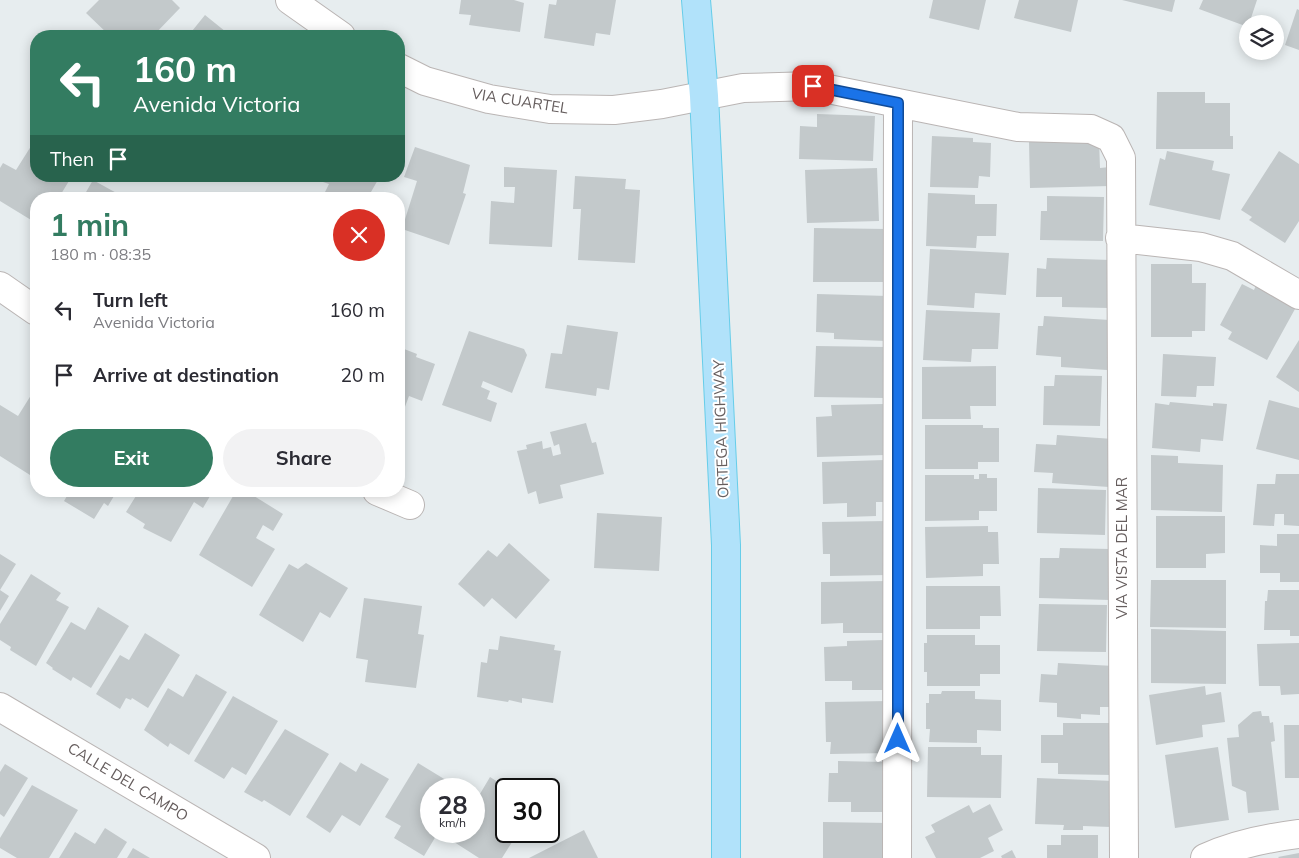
<!DOCTYPE html>
<html lang="en">
<head>
<meta charset="utf-8">
<style>
	body { margin:0; font-family:Mulish,sans-serif; background:#f2f2f3; color:#2b2b33; height:100vh; display:flex; flex-direction:column; font-size:19px; white-space:nowrap }
	* { box-sizing:border-box; margin:0 }
	p { font-size:16px; color:#7c7c81 }
	.icon { flex:none; width:28px; height:28px; fill:none; stroke:currentColor; stroke-width:2; stroke-linecap:round; stroke-linejoin:round }
	.map { position:relative; flex:1; overflow:hidden }
	.sheet { position:absolute; left:30px; top:192px; width:375px; height:305px; display:flex; flex-direction:column; background:#fff; border-radius:20px; box-shadow:0 2px 12px #0003 }
	.sheet>* { flex:none }
	.top-card { position:absolute; left:30px; top:30px; width:375px; height:152px; border-radius:20px; box-shadow:0 2px 12px #0003; background:#337c61; color:#fff; overflow:hidden }
	.controls { position:absolute; left:1239px; top:15px; display:grid; gap:10px }
	.controls a { display:grid; place-items:center; width:45px; height:45px; border-radius:50%; background:#fff; box-shadow:0 2px 12px #0003; font-size:25px }
	.speed { position:absolute; left:420px; top:778px; display:flex; gap:10px; font-size:25px; font-weight:700; text-align:center }
	.speed>* { display:grid; place-content:center; width:65px; height:65px; border-radius:50%; background:#fff; box-shadow:0 2px 12px #0003; line-height:1 }
	.speed small { font-size:12px; font-weight:400 }
	.speed .limit { border:2px solid #111; border-radius:8px; background:#fff; color:#111 }
	.pin { position:absolute; display:grid; place-items:center; width:42px; height:42px; color:#fff; margin:-21px; border-radius:10px; box-shadow:0 2px 8px #0006 }
	.me { position:absolute; width:55px; margin:-28px; rotate:0deg; stroke-linejoin:round; filter:drop-shadow(0 0 4px #0008) }
	.turn { display:flex; align-items:center; gap:18px; height:105px; padding:0 20px; font-size:22px }
	.turn .icon { width:65px; height:65px; stroke-width:2.5 }
	.turn b { display:block; font-size:35px; line-height:42px }
	.then { display:flex; align-items:center; height:48px; padding:0 20px; background:#0003; gap:10px; font-size:19px }
	.round { display:grid; place-items:center; flex:none; width:52px; height:52px; border-radius:26px; background:#f2f2f3 }
	.head { display:flex; align-items:center; justify-content:space-between; height:85px; padding:0 20px }
	h1 { font-size:30px; font-weight:700; line-height:38px; color:#337c61 }
	.cta { display:flex; gap:10px; margin-top:auto; padding:10px 20px }
	.cta a { flex:1; height:58px; border-radius:30px; background:#337c61; color:#fff; font-size:20px; font-weight:700; line-height:58px; text-align:center }
	.cta a+a { background:#f2f2f3; color:#2b2b33 }
	ul { padding:0; list-style:none }
	li { display:flex; align-items:center; gap:15px; height:65px; padding:0 20px }
	li div { flex:1 }
	li b { display:block; font-size:19px }
	li em { font-style:normal }
	.map>svg:first-child { display:block }
	.building { fill:#c3c9cb }
	.lines { fill:none; stroke-linecap:round; stroke-linejoin:round }
	.street-casing { stroke:#bab5b4; stroke-width:30 }
	.primary-casing { stroke:#66cde9; stroke-width:30 }
	.street { stroke:#fff; stroke-width:28 }
	.primary { stroke:#b1e2fa; stroke-width:28 }
	.route-casing { stroke:#114b97; stroke-width:12 }
	.route { stroke:#1a73e8; stroke-width:9 }
	.labels { text-anchor:middle; stroke-width:4; stroke-linejoin:round; paint-order:stroke }
	.street-label { font-size:15px; fill:#665e5e; stroke:#fff }
</style>
</head>
<body>
<div class="map">
<svg width="1299" height="858" viewBox="0 0 1299 858">
	<rect width="100%" height="100%" fill="#e7edef"/>
	<path class="building" d="M99,0H172L180,8L153,36H110L86,13Z
		M461,0H514L524,3L520,32L469,25L471,15L459,14Z
		M557,0H616L610,35L596,33L594,46L544,38L549,4L556,5Z
		M933,0H986L979,30L929,18Z
		M1019,0H1078L1071,32L1014,18Z
		M1122,0H1175L1172,12Z
		M1203,0H1257L1248,27L1199,9Z
		M1297,9L1299,10V50L1285,45Z
		M205,15L231,36H188Z
		M1157,92H1205V103H1230V136H1233V149H1156Z
		M817,114L875,116L873,161L799,159L800,126L817,127Z
		M932,136L973,138V142L991,143L990,177L979,176L978,188L930,187Z
		M1099,139L1100,168L1110,167V186L1030,188L1029,142Z
		M33,143L36,145V176H72L58,199H36V223L0,201V168L3,163L16,170Z
		M415,147L470,165L463,193L466,194L449,245L402,229L417,181L404,177Z
		M1167,151L1214,161L1212,170L1230,174L1220,220L1149,205L1160,158L1165,160Z
		M1279,151L1299,164V221L1285,243L1249,220L1252,217L1241,210Z
		M504,167L557,170L552,247L489,244L491,201L514,203L515,187H504Z
		M877,168L879,221L807,223L805,170Z
		M305,176H378L379,178L367,199H334L324,194L329,184Z
		M575,176L626,179L625,189L640,190L635,263L578,260L581,209H573Z
		M93,180L111,190L128,199H82Z
		M928,193L975,195V204H997L996,236H977L976,248L926,246Z
		M1047,196L1104,197L1103,241L1040,240L1041,211H1047Z
		M814,228L887,229L886,282H813Z
		M930,249L1009,253L1006,295L975,293L974,308L927,305Z
		M1047,258L1111,260L1109,308L1062,307V297H1036L1037,268L1046,269Z
		M1151,264H1192V283H1206L1205,331H1192V337H1151Z
		M1257,283L1283,297L1281,301L1295,309L1267,360L1228,339L1232,332L1220,325L1242,284L1254,290Z
		M817,294L888,296L887,341L834,339V333L816,332Z
		M926,310L1000,313L998,349H972L971,362L923,360Z
		M1044,316L1110,320L1107,370L1061,367V357L1036,355L1038,326H1043Z
		M567,325L618,332L609,390L597,388L596,396L545,388L551,353L562,354Z
		M469,331L524,349L527,355L512,393L483,381L481,387L490,391L487,399L497,403L491,422L442,405Z
		M1299,340V392L1276,377Z
		M816,346L887,347L886,398L814,397Z
		M399,347L417,354L416,357L435,364L422,401L409,396L399,423Z
		M1163,354L1216,357L1214,386H1197L1196,397L1161,396Z
		M996,366V406H970L971,419H922V367Z
		M1055,375L1102,376L1100,426L1043,425L1044,386H1054Z
		M33,392L36,394V465L30,475L0,456V405L18,416Z
		M1269,400L1299,408V460L1256,449Z
		M1170,402L1213,406V403L1227,404L1223,441L1201,439L1200,452L1152,448L1155,403L1169,405Z
		M884,404L885,455L817,457L816,417L832,416L831,405Z
		M586,423L592,443L596,442L604,474L560,485L563,498L539,504L536,491L528,494L517,451L527,449L526,445L542,441L543,449L551,447L553,456L561,454L559,444L554,446L550,432Z
		M925,425H983V428H999V462H978V469H925Z
		M1057,435L1113,439L1109,487L1052,483L1053,473L1034,472L1036,444L1056,445Z
		M1151,455L1178,456V463L1223,465L1222,512L1151,510Z
		M885,460L888,502H876V516L847,517V503L823,504L822,462Z
		M979,474H987V478H997V511H979V520L925,521V475H974V479H979Z
		M1276,474H1299V526L1284,525V514H1275L1274,526L1253,525L1257,484H1275Z
		M1038,488L1106,490L1105,535L1037,533Z
		M70,491H117L108,506L104,503L94,519L64,501Z
		M139,491H213L203,508L194,502L171,542L143,528L145,524L126,512Z
		M236,491H246L283,514L273,531L263,525L256,538L275,549L252,587L199,555Z
		M597,513L662,517L659,571L594,568Z
		M1156,516H1225V553L1206,554V568H1156Z
		M888,521V575L830,576V554H823L822,522Z
		M988,526V532H998L999,564H983V576L926,578L925,527Z
		M1277,534H1299V582H1280V573H1260V545L1277,546Z
		M509,543L550,580L516,619L492,598L484,607L458,584L488,550L497,557Z
		M1060,548L1111,549L1110,600L1039,598L1040,558H1059Z
		M0,554L16,564L0,590Z
		M306,563L348,588L330,618L320,612L303,642L259,615L289,564L298,569Z
		M31,574L61,593L56,600L69,607L36,666L10,650L11,647L0,640V624Z
		M1151,580H1226V628L1150,627Z
		M888,581V633H843V623L821,624V582Z
		M926,586H1000L1001,616H980V629H926Z
		M0,590L9,596L0,611Z
		M1268,590H1299V636H1290V630H1264L1265,601H1267Z
		M364,598L422,606L418,634L424,635L416,688L365,682L368,660L356,658Z
		M1039,604L1107,605L1106,652L1037,651Z
		M98,607L129,626L91,688L73,677L71,681L52,669L53,668L46,663L71,622L85,630Z
		M1151,629L1226,631V684L1151,683Z
		M145,633L180,655L148,708L132,698L131,700L126,698L120,709L96,694L120,655L129,660Z
		M927,635H975V645H1000V674H980V686H927V672H924V643H927Z
		M500,636L555,645L554,650L561,651L553,703L522,698V703L509,700L508,702L477,697L481,662L487,663L489,649L498,650Z
		M885,640L889,690H852V681H825L824,647L847,646V641Z
		M1299,643V694L1281,695L1280,686H1259L1257,644Z
		M1058,663L1114,666L1112,707H1100V715L1081,714V719L1057,717V703L1039,702L1041,674L1057,675Z
		M196,674L227,692L189,755L170,743L168,747L144,730L168,688L183,697Z
		M1205,686L1206,695L1221,692L1225,722L1202,725L1203,737L1156,745L1149,695Z
		M942,691H975V699L1001,700V731L977,730V743L929,742L930,729H926V703H929V694H941Z
		M233,696L278,721L246,775L232,767L224,779L194,761Z
		M890,701L891,753L830,754L831,742H826L825,702Z
		M1261,711L1262,716H1269L1270,723L1273,722L1275,741L1271,742L1279,810L1248,813L1246,792L1232,786L1227,738L1239,737L1238,725L1253,712Z
		M1063,723H1113L1112,775L1058,774V763H1041V735H1063Z
		M1284,725H1299V778H1285Z
		M285,729L329,754L290,816L264,800L262,802L244,792Z
		M928,747H981V755H1002L1001,798L927,797Z
		M1218,747L1229,820L1175,828L1165,755Z
		M838,761L885,762L886,812H851V802H828L829,773H838Z
		M340,762L356,772L361,763L389,779L360,826L342,815L330,833L306,817Z
		M418,763L454,785L451,789H431V831H439L424,856L394,838L401,826L385,817Z
		M5,764L28,778L4,817L0,814V772Z
		M490,777L509,789H506V831H519L502,858H479L451,840L457,831H474V804Z
		M1037,778L1114,781L1111,827L1083,826V830H1063L1064,825L1035,824Z
		M32,785L78,810L49,858H17L0,848V838Z
		M990,804L1003,830L988,838L994,851L980,858H936L925,837L935,832L931,825L969,805L973,813Z
		M823,822L888,823L890,858H823Z
		M105,828L127,842L117,858H59L75,832L95,844Z
		M584,830L598,858H529Z
		M1061,835H1098V858H1047V845H1061Z
		M133,848L150,858H127Z
		M1012,850L1016,858H1002L1001,856Z
		M1299,853V858H1279L1278,857Z"/>
	<g class="lines">
		<g class="street-casing">
			<path id="street" d="M290,0L341,36
				M399,68L425,81L489,99L550,109L614,110L662,104L743,88L813,86L1018,127L1091,129L1111,138L1121,158L1124,858
				M1120,238L1201,247L1232,256L1299,295
				M0,286L36,311
				M377,491L410,505
				M0,707L256,858
				M897,858L898,103
				M1205,858C1236,844 1266,838 1299,834"/>
		</g>
		<g class="primary-casing">
			<path id="primary" d="M696,0L704,96L726,545V858"/>
		</g>
		<use href="#street" class="street"/>
		<use href="#primary" class="primary"/>
	</g>
	<g class="lines">
		<g class="route-casing">
			<path id="route" d="M813,86L898,103V739"/>
		</g>
		<use href="#route" class="route"/>
	</g>
	<g class="labels">
		<g class="street-label">
			<text transform="translate(520 101) rotate(9)" y="5">VIA CUARTEL</text>
			<text transform="translate(721 429) rotate(-92)" y="5">ORTEGA HIGHWAY</text>
			<text transform="translate(1122 548) rotate(-90)" y="5">VIA VISTA DEL MAR</text>
			<text transform="translate(128 782) rotate(31)" y="5">CALLE DEL CAMPO</text>
		</g>
	</g>
</svg>
<div class="controls">
<a><svg class="icon" aria-label="layers" viewBox="0 0 24 24"><path d="M12 4l9 5-9 5-9-5zM3 14l9 5 9-5"/></svg></a>
</div>
<div class="speed"><div>28<small>km/h</small></div><div class="limit">30</div></div>
<div class="pin" style="left:813px;top:86px;background:#d93025"><svg class="icon" aria-label="arrive" viewBox="0 0 24 24"><path d="M6 21V4h12l-3 4 3 4H6"/></svg></div>
<svg class="me" style="left:898px;top:739px" viewBox="-20 -20 40 40"><path d="M0-17L14 15 0 8-14 15z" fill="#1a73e8" stroke="#fff" stroke-width="4"/></svg>
<div class="top-card">
<div class="turn"><svg class="icon" aria-label="left" viewBox="0 0 24 24"><path d="M17 20v-9H6M10 6l-5 5 5 5"/></svg><div><b>160 m</b>Avenida Victoria</div></div>
<div class="then">Then<svg class="icon" aria-label="arrive" viewBox="0 0 24 24"><path d="M6 21V4h12l-3 4 3 4H6"/></svg></div>
</div>
<section class="sheet">
<div class="head"><div><h1>1 min</h1><p>180 m · 08:35</p></div><a class="round" style="background:#d93025;color:#fff"><svg class="icon" aria-label="close" viewBox="0 0 24 24"><path d="M6 6l12 12M18 6L6 18"/></svg></a></div>
<ul>
<li><svg class="icon" aria-label="left" viewBox="0 0 24 24"><path d="M17 20v-9H6M10 6l-5 5 5 5"/></svg><div><b>Turn left</b><p>Avenida Victoria</p></div><em>160 m</em></li>
<li><svg class="icon" aria-label="arrive" viewBox="0 0 24 24"><path d="M6 21V4h12l-3 4 3 4H6"/></svg><div><b>Arrive at destination</b></div><em>20 m</em></li>
</ul>
<div class="cta"><a>Exit</a><a>Share</a></div>
</section>
</div>
</body>
</html>
